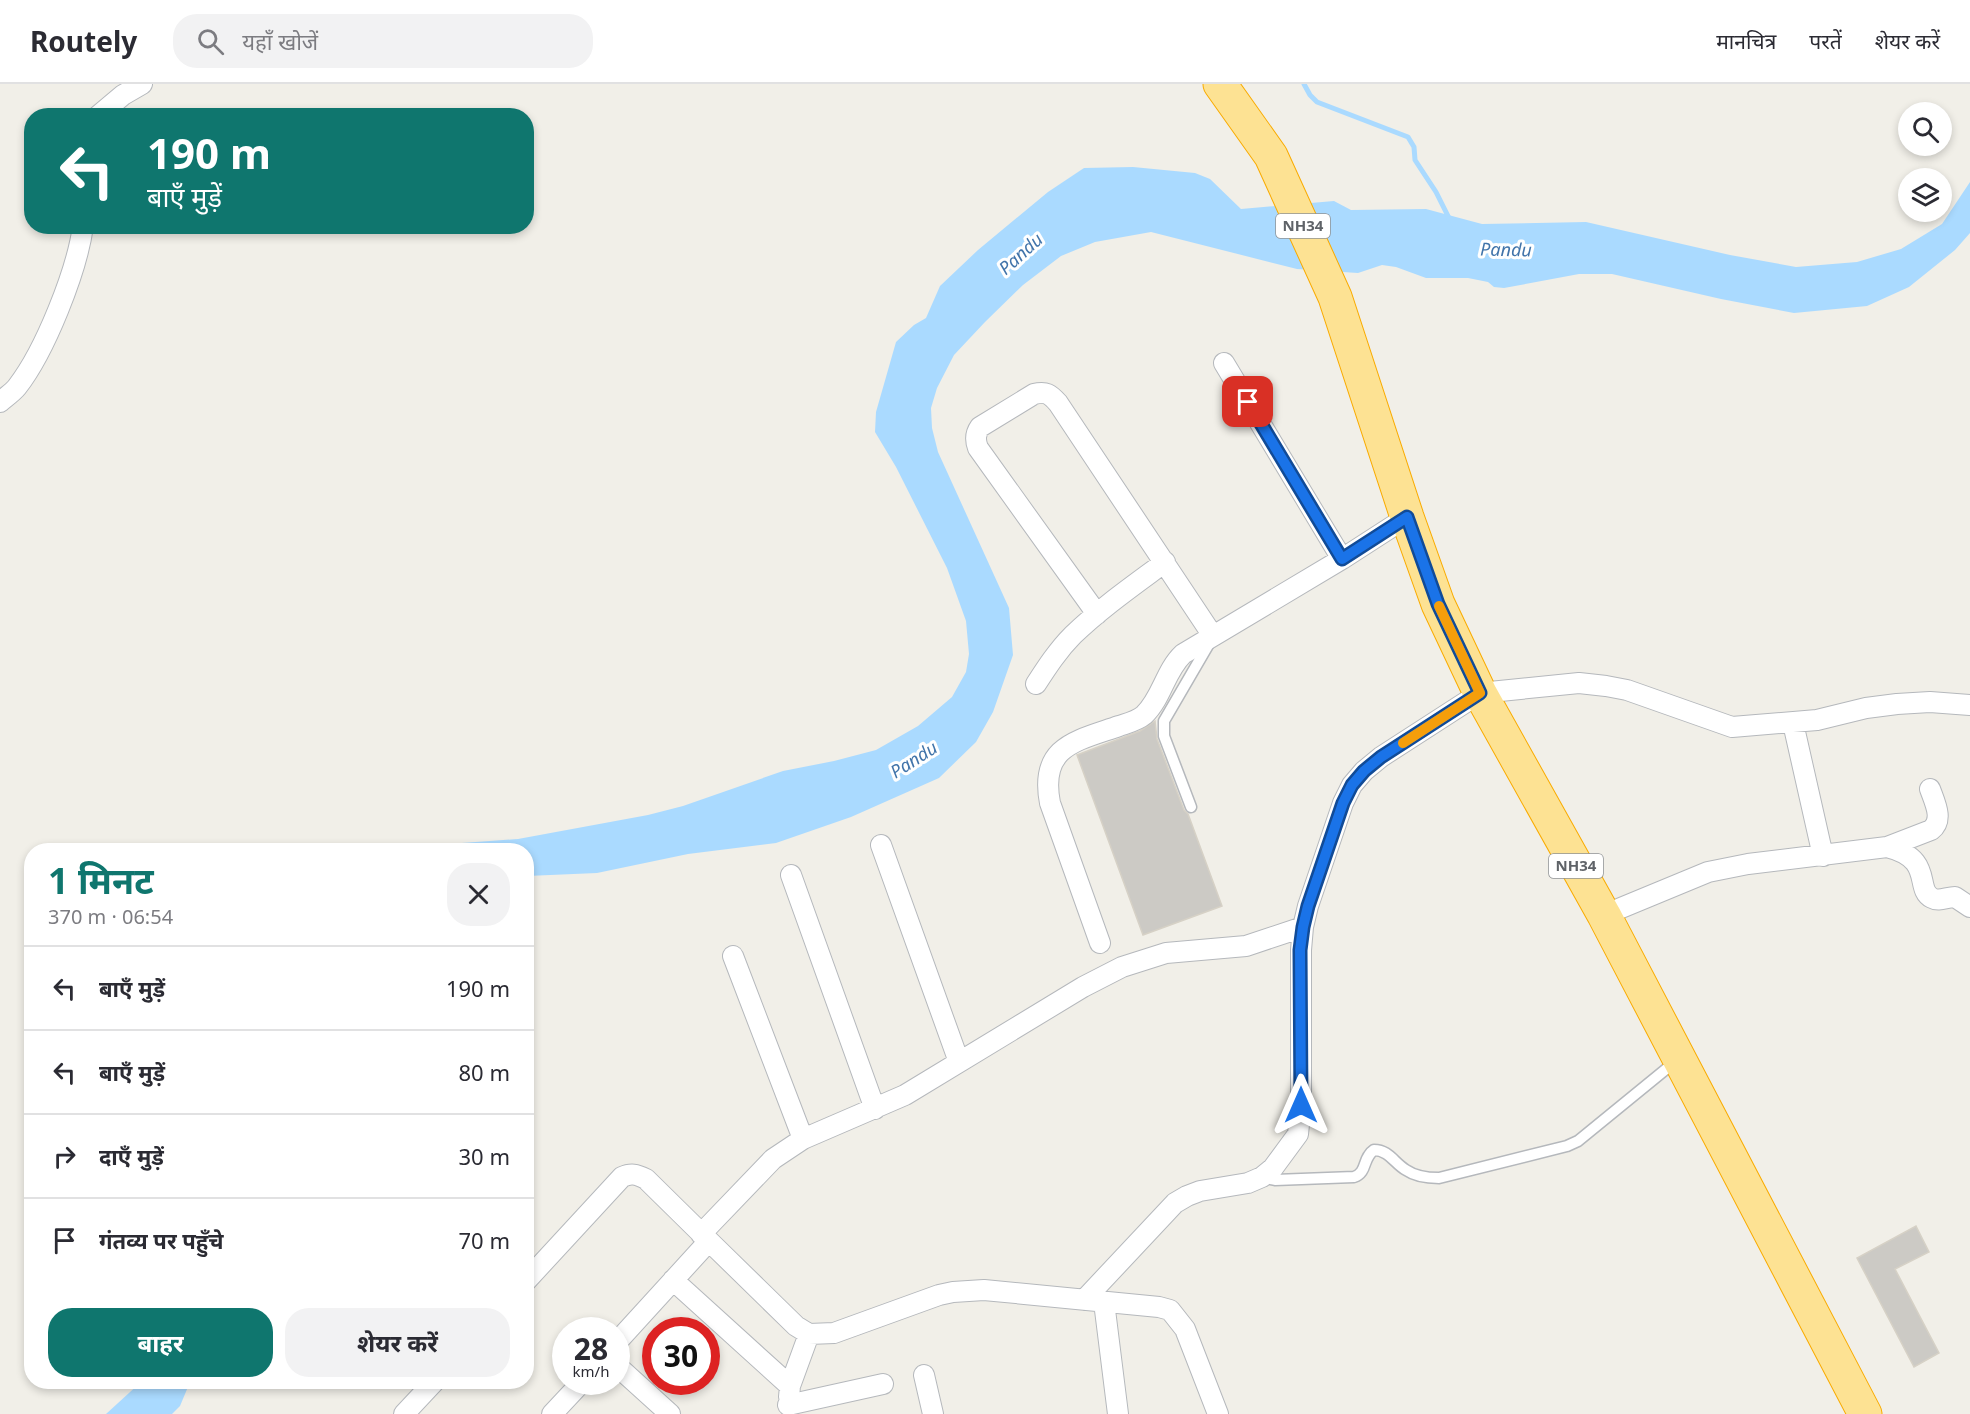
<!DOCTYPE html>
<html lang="hi">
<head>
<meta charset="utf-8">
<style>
	body { margin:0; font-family:"Noto Sans","Noto Sans Devanagari",sans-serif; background:#f2f2f3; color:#2b2b33; height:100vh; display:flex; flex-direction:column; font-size:22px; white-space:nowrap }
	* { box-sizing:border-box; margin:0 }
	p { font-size:20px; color:#7c7c81 }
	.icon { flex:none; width:33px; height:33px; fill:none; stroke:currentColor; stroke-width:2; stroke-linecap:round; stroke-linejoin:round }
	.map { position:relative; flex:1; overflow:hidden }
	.drawer { position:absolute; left:24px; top:759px; width:510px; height:546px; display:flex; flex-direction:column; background:#fff; border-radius:24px; box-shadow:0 3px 9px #0003 }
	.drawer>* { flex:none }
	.hud { position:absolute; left:24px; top:24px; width:510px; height:126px; border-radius:24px; box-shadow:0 3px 9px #0003; background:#0f766e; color:#fff; overflow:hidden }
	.tools { position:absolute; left:1898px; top:18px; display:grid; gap:12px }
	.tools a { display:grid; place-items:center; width:54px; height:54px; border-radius:50%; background:#fff; box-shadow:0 3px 9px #0003; font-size:30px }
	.speed { position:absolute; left:552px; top:1233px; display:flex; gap:12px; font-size:30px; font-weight:700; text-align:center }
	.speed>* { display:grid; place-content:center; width:78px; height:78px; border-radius:50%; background:#fff; box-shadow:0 3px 9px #0003; line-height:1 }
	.speed small { font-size:15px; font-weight:400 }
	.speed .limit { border:9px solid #d22; background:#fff; color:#111 }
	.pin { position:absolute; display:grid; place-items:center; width:51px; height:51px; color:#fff; margin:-26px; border-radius:12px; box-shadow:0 3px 9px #0006 }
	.me { position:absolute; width:66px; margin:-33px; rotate:0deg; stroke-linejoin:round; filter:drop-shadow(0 0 4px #0008) }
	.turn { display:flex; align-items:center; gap:21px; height:126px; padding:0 24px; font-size:27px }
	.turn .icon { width:78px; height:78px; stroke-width:2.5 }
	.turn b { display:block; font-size:42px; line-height:51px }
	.round { display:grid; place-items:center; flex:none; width:63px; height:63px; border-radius:24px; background:#f2f2f3 }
	.head { display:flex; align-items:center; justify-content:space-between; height:102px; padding:0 24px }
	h1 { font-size:36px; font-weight:700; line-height:45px; color:#0f766e }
	.button { display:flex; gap:12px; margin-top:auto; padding:12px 24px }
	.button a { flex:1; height:69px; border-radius:24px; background:#0f766e; color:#fff; font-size:24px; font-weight:700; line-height:69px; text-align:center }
	.button a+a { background:#f2f2f3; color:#2b2b33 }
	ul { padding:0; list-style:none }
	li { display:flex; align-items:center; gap:18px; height:84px; padding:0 24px; border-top:2px solid #e1e1e2 }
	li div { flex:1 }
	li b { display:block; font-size:22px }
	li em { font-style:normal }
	header { display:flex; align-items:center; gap:36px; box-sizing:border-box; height:84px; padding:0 30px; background:#fff; border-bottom:2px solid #e1e1e2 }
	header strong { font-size:28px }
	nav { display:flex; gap:33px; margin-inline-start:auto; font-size:21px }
	.search { width:420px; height:54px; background:#f2f2f3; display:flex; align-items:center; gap:15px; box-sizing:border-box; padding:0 21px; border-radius:24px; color:#7c7c81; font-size:22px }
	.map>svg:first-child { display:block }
	.water { fill:#aadaff }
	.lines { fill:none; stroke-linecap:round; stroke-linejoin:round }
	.stream { stroke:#aadaff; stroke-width:5 }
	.building { fill:#cccac5; stroke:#d6d1c6; stroke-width:1.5 }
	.lane-casing { stroke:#b5b8bc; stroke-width:13 }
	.street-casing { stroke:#b5b8bc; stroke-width:22 }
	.highway-casing { stroke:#f9ab00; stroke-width:35 }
	.lane { stroke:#fff; stroke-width:10 }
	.street { stroke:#fff; stroke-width:20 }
	.highway { stroke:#fde293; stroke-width:33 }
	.route-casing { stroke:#114b97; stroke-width:15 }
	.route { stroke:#1a73e8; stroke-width:10 }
	.slow { stroke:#f59e0b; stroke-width:10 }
	.labels { text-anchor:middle; stroke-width:6; stroke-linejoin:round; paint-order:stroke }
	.shield { fill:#fff; stroke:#8f9295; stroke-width:1.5 }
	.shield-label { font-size:15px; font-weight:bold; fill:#5f6368 }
	.water-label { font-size:18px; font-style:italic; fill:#4174aa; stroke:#fff }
</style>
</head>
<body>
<header>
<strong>Routely</strong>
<div class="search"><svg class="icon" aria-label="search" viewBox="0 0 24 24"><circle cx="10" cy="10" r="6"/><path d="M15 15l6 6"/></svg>यहाँ खोजें</div>
<nav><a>मानचित्र</a><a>परतें</a><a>शेयर करें</a></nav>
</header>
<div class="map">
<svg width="1970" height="1330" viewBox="0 0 1970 1330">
	<rect width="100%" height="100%" fill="#f1efe8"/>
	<path class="water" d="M1133,83L1195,89L1210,95L1241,125L1334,117L1351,126L1426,125L1482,140L1586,138L1730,171L1796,183L1857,178L1901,165L1942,140L1970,98V149L1955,166L1909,203L1867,222L1794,229L1721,215L1612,190H1579L1504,204L1494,203L1488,198L1468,194H1426L1396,183L1382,181L1358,189L1297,185L1151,148L1095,158L1061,172L1023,201L985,238L954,271L937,304L931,324L932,344L938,368L1009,524L1013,571L993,628L976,658L939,694L851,733L776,759L688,770L597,789L527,792L526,766H393L407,763L518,755L648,731L683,722L783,687L834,677L876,666L918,642L952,613L966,588L969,570L966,537L947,484L896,383L875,348L876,328L896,258L914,241L926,234L940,202L978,166L1048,108L1084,84Z
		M141,1298H190L180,1322L172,1330H106Z"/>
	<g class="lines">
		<path class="stream" d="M1304,0L1310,11L1317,18L1408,53L1414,63L1415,76L1436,108L1450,136"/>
	</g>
	<path class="building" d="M1155,637L1157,655L1184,726L1188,730L1222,822L1143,851L1077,671L1140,647Z
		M1916,1142L1929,1168L1895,1185L1939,1269L1914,1283L1857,1174Z"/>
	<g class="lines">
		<g class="lane-casing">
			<path id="lane" d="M1191,723L1164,652V637L1210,558
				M1262,1093L1275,1096L1354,1093C1368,1088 1362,1074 1374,1066C1389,1066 1394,1079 1406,1086C1416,1093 1428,1094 1439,1094L1567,1062L1578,1057L1676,977"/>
		</g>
		<g class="street-casing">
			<path id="street" d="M98,32L123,11L142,0
				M1224,279L1342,475
				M0,318C6,313 13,308 17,303C45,267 77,187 83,142
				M1097,530L978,364C975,356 975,350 980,343L1034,310C1046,307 1050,310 1058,319L1213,552
				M1036,600C1047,583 1058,566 1073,551C1101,524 1134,501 1165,478
				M1793,639L1823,772
				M881,761L959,978
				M1887,763L1931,746C1944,736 1935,719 1930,705
				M791,791L875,1025
				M1604,831L1708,788L1748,780L1887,763C1935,775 1914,805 1932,814C1939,818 1947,813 1955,813L1970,823
				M1100,859L1050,719C1039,662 1076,657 1119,642C1128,639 1137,637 1144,631C1162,614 1165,587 1183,570L1342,475L1407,433
				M733,872L803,1055
				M701,1150L773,1075L803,1055L905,1011L1083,903L1122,883L1166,869L1246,862L1303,843
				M673,1196L790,1302
				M526,1197L622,1093C631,1089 636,1090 646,1095L709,1157
				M1084,1216L1175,1119L1187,1112L1200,1107L1248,1099L1262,1093L1273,1084L1298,1050L1301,1021V866L1303,843L1308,822L1343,719L1352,701L1364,687L1381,673L1480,609L1579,599L1606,602L1627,606L1732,643L1817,636L1866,624L1897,620L1930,618L1970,621
				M1104,1218L1118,1330
				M616,1259L709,1157L796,1242L809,1250L834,1249L939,1211L953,1208L984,1206L1159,1223L1170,1226L1185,1245L1218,1330
				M616,1281L670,1330
				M924,1291L933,1330
				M789,1313L790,1302L809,1250
				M788,1321L883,1300
				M404,1330L434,1298
				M552,1330L582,1298"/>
		</g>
		<g class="highway-casing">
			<path id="highway" d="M1220,0L1271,72L1335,213L1407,433L1438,520L1480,609L1604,831L1865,1330"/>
		</g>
		<use href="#lane" class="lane"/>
		<use href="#street" class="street"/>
		<use href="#highway" class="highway"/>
	</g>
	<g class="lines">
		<g class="route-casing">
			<path id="route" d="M1248,318L1342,475L1407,433L1438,520L1480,609L1381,673L1364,687L1352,701L1343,719L1308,822L1303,843L1300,866L1301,1021"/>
		</g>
		<use href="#route" class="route"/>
		<path class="slow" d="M1403,659L1480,609L1439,522"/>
	</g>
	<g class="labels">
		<g class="shield">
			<rect x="1276" y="130" width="54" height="24" rx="4.5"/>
			<rect x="1549" y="770" width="54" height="24" rx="4.5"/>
		</g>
		<g class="shield-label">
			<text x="1303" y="147">NH34</text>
			<text x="1576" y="787">NH34</text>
		</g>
		<g class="water-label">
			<text transform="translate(1506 166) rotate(1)" y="6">Pandu</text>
			<text transform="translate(1021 170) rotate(-42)" y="6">Pandu</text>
			<text transform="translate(914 676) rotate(-33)" y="6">Pandu</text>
		</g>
	</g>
</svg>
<div class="tools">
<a><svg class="icon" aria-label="search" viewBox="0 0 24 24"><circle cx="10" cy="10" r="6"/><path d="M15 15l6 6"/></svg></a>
<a><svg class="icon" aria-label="layers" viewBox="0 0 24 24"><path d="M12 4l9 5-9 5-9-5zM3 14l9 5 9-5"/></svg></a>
</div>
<div class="speed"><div>28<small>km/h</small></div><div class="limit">30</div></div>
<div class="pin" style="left:1248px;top:318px;background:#d93025"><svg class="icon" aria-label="arrive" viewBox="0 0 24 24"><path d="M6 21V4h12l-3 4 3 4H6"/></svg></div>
<svg class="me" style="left:1301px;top:1021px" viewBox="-20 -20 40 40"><path d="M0-17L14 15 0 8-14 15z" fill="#1a73e8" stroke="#fff" stroke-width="4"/></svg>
<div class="hud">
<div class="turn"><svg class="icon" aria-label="left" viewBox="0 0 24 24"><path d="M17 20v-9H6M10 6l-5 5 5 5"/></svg><div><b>190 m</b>बाएँ मुड़ें</div></div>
</div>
<section class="drawer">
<div class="head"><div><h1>1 मिनट</h1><p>370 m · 06:54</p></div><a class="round"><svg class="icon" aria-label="close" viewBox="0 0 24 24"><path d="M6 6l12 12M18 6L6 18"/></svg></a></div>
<ul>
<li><svg class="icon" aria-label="left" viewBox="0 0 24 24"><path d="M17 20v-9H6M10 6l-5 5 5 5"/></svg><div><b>बाएँ मुड़ें</b></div><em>190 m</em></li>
<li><svg class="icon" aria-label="left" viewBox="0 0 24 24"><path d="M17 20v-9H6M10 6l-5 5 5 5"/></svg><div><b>बाएँ मुड़ें</b></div><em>80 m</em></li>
<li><svg class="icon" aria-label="right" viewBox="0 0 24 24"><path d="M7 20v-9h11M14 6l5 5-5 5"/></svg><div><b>दाएँ मुड़ें</b></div><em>30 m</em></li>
<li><svg class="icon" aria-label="arrive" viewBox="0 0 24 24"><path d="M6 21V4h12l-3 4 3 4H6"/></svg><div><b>गंतव्य पर पहुँचे</b></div><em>70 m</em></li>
</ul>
<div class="button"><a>बाहर</a><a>शेयर करें</a></div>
</section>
</div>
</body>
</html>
